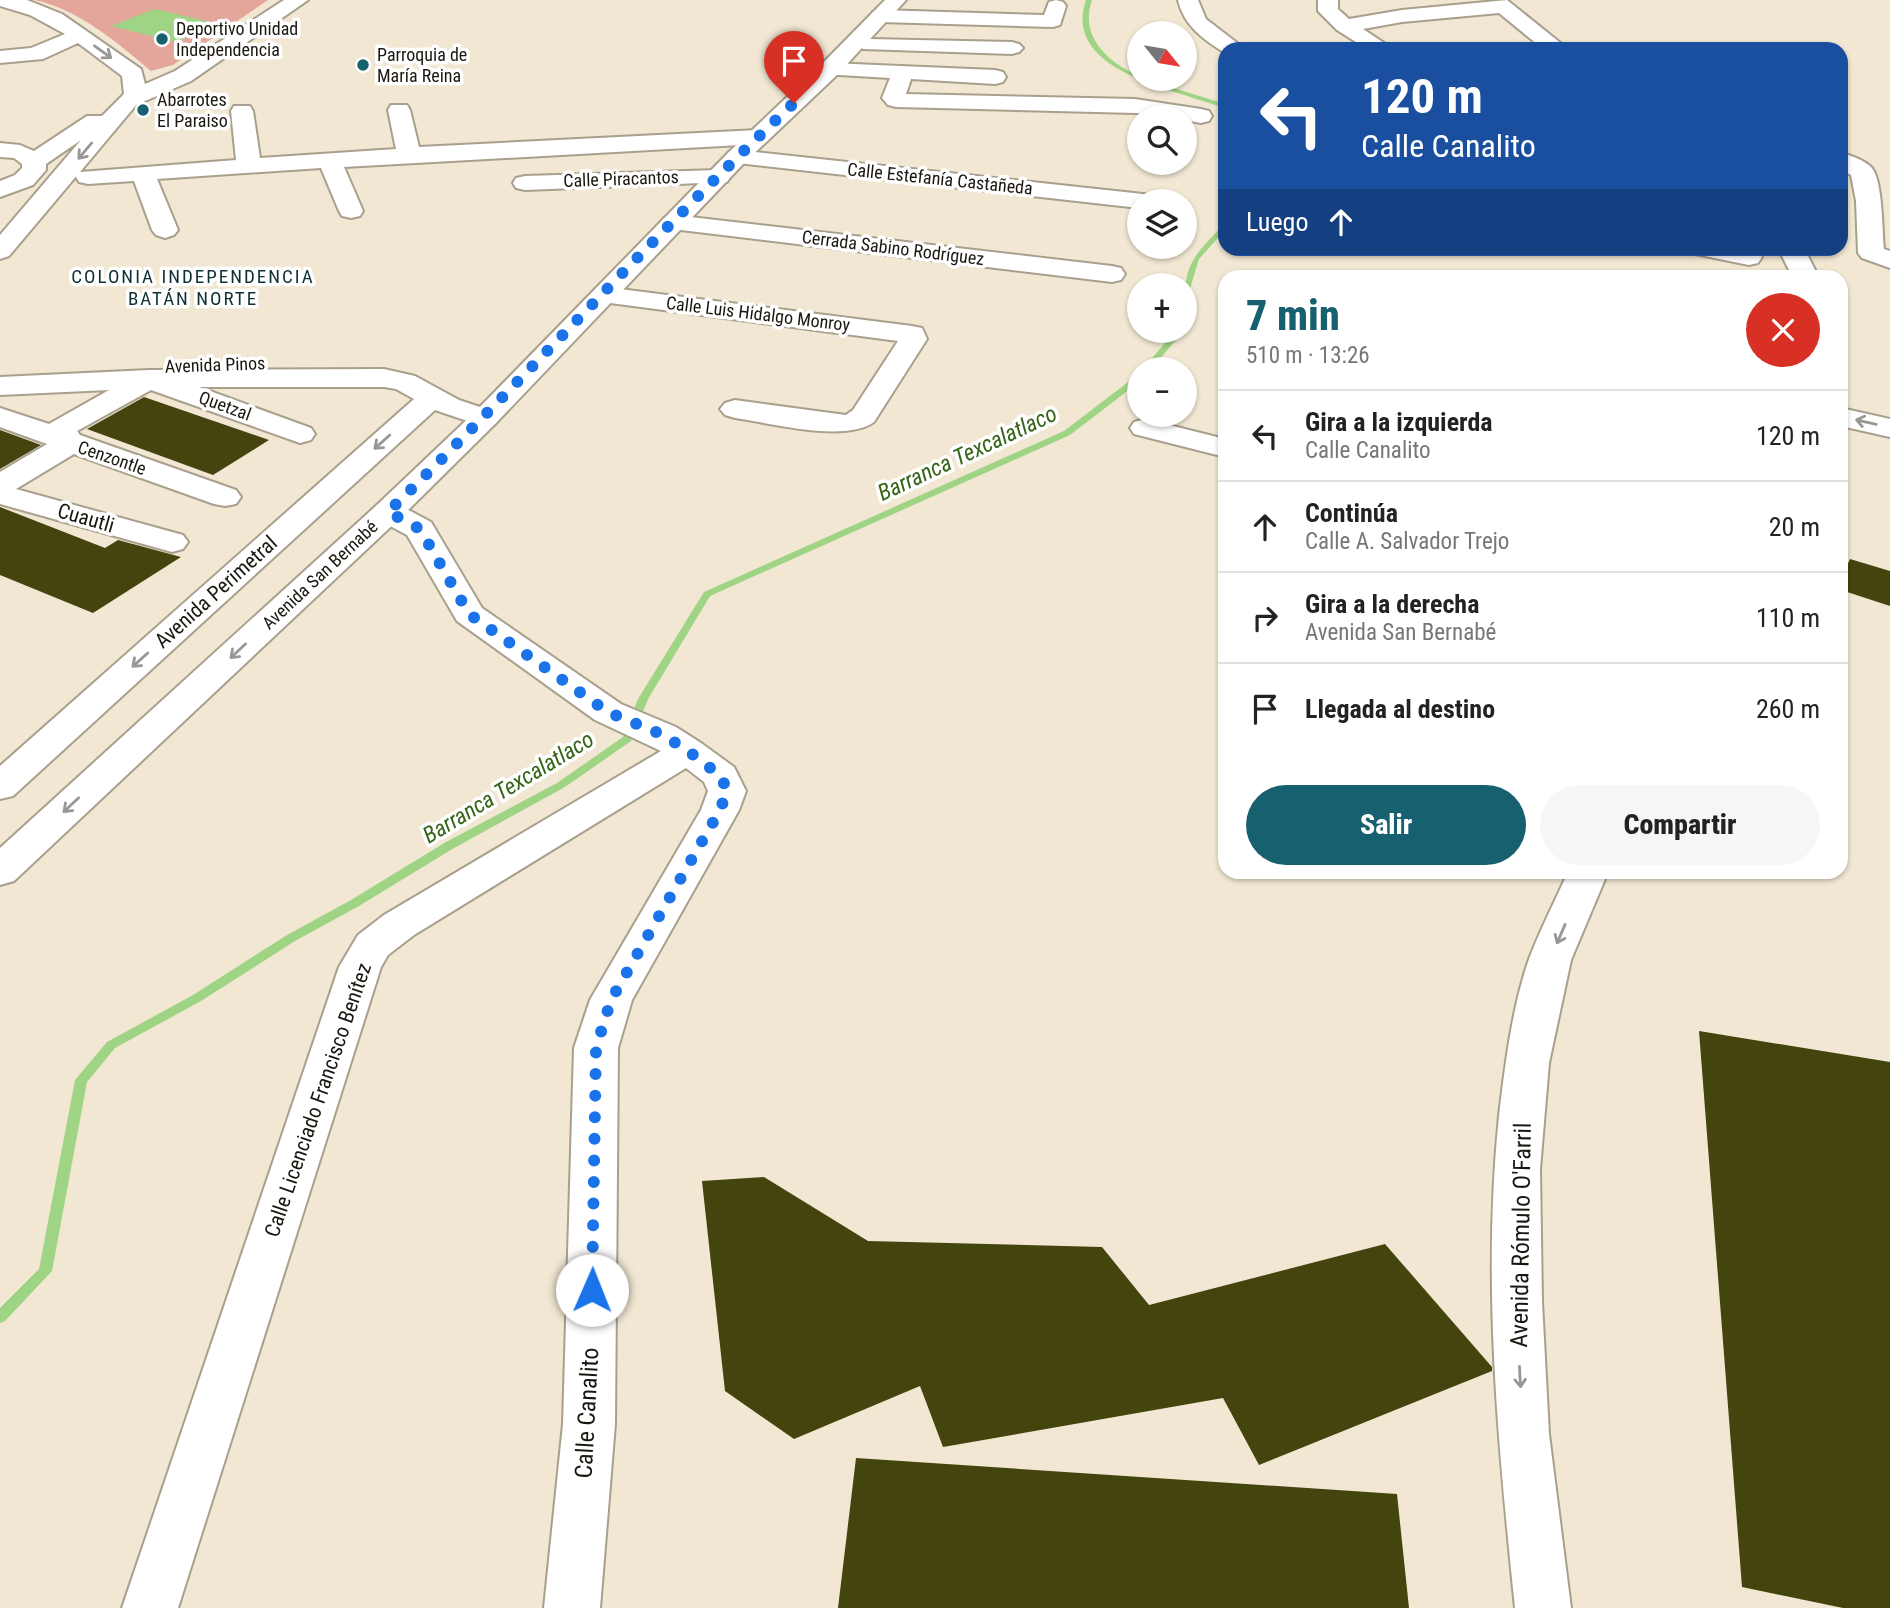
<!DOCTYPE html>
<html lang="es">
<head>
<meta charset="utf-8">
<style>
	body { margin:0; font-family:"Roboto Condensed",sans-serif; background:#f6f6f6; color:#222; height:100vh; display:flex; flex-direction:column; font-size:26px; white-space:nowrap }
	* { box-sizing:border-box; margin:0 }
	p { font-size:23px; color:#767676 }
	.icon { flex:none; width:38px; height:38px; fill:none; stroke:currentColor; stroke-width:2; stroke-linecap:round; stroke-linejoin:round }
	.map { position:relative; flex:1; overflow:hidden }
	.details { position:absolute; left:1218px; top:270px; width:630px; height:609px; display:flex; flex-direction:column; background:#fff; border-radius:21px; box-shadow:0 2px 5px #0004 }
	.details>* { flex:none }
	.guide { position:absolute; left:1218px; top:42px; width:630px; height:214px; border-radius:21px; box-shadow:0 2px 5px #0004; background:#1a4fa0; color:#fff; overflow:hidden }
	.needle { width:46px; rotate:120deg }
	.tools { position:absolute; left:1127px; top:21px; display:grid; gap:14px }
	.tools a { display:grid; place-items:center; width:70px; height:70px; border-radius:50%; background:#fff; box-shadow:0 2px 5px #0004; font-size:35px }
	.pin { position:absolute; display:grid; place-items:center; width:60px; height:60px; color:#fff; margin:-72px -30px; border-radius:50% 50% 50% 0; rotate:-45deg; box-shadow:0 0 7px #0007 }
	.pin .icon { rotate:45deg }
	.me { position:absolute; width:77px; margin:-38px; rotate:1deg; stroke-linejoin:round; filter:drop-shadow(0 0 5px #0008) }
	.turn { display:flex; align-items:center; gap:24px; height:147px; padding:0 28px; font-size:32px }
	.turn .icon { width:91px; height:91px; stroke-width:2.5 }
	.turn b { display:block; font-size:49px; line-height:60px }
	.then { display:flex; align-items:center; height:66px; padding:0 28px; background:#0003; gap:14px; font-size:26px }
	.round { display:grid; place-items:center; flex:none; width:74px; height:74px; border-radius:37px; background:#f6f6f6 }
	.overview { display:flex; align-items:center; justify-content:space-between; height:119px; padding:0 28px }
	h1 { font-size:42px; font-weight:800; line-height:52px; color:#17606f }
	.cta { display:flex; gap:14px; margin-top:auto; padding:14px 28px }
	.cta a { flex:1; height:80px; border-radius:42px; background:#17606f; color:#fff; font-size:28px; font-weight:800; line-height:80px; text-align:center }
	.cta a+a { background:#f6f6f6; color:#222 }
	ul { padding:0; list-style:none }
	li { display:flex; align-items:center; gap:21px; height:91px; padding:0 28px; border-top:2px solid #e0e0e0 }
	li div { flex:1 }
	li b { display:block; font-size:26px }
	li em { font-style:normal }
	.map>svg:first-child { display:block }
	.green { fill:#e4a59a }
	.water { fill:#9ed484 }
	.lines { fill:none; stroke-linecap:round; stroke-linejoin:round }
	.stream { fill:#9ed484; fill-rule:evenodd }
	.building { fill:#44440e }
	.street-casing { stroke:#a99f8d; stroke-width:4 }
	.secondary-casing { stroke:#a99f8d; stroke-width:4 }
	.street { fill:#fff; fill-rule:evenodd }
	.secondary { fill:#fff; fill-rule:evenodd }
	.oneway { stroke:#989793 }
	.route { stroke:#1a73e8; stroke-width:12; stroke-dasharray:0 21.6 }
	.poi-dot { fill:#17606f; stroke:#fff; stroke-width:2.5 }
	.labels { text-anchor:middle; stroke-width:7; stroke-linejoin:round; paint-order:stroke }
	.far-poi-label { font-size:18px; fill:#1b1710; stroke:#fff; text-anchor:start }
	.far-street-label { font-size:18px; fill:#1b1710; stroke:#fff }
	.far-neighbourhood-label { font-size:19px; letter-spacing:2px; fill:#0e2f36; stroke:#fff }
	.street-label { font-size:21px; fill:#1b1710; stroke:#fff }
	.water-label { font-size:23px; font-style:italic; fill:#356516; stroke:#fff }
	.near-street-label { font-size:24px; fill:#1b1710; stroke:#fff }
</style>
</head>
<body>
<div class="map">
<svg width="1890" height="1608" viewBox="0 0 1890 1608">
	<rect width="100%" height="100%" fill="#f1e7d3"/>
	<path class="green" d="M35,0H268L173,65L151,71C115,41 81,11 35,0Z"/>
	<path class="water" d="M155,9L219,24L176,42L111,26Z"/>
	<g class="lines">
		<path class="stream" d="M1086,0H1092C1079,37 1108,62 1139,76V79H1145L1225,104V108C1209,103 1193,98 1178,93C1137,80 1066,57 1086,0Z
			M1225,224V230L1199,259L1189,292L1185,294C1185,261 1201,249 1223,225Z
			M1170,331H1178L1176,340L1151,369H1143L1169,338Z
			M1136,376H1139V382L1070,435L710,596L648,699L631,741L565,787L454,848L359,906L295,941L201,1001L115,1048L87,1082L52,1271L5,1321L0,1323V1308L39,1269L75,1080L107,1042L193,995L287,935L351,900L446,842L557,783L623,737L638,699L704,592L1064,431Z"/>
	</g>
	<path class="building" d="M144,397L269,440L213,475L87,429Z
		M0,430L41,445L0,469Z
		M0,507L105,548L118,540L181,557L93,613L0,575Z
		M1850,559L1890,571V606L1841,590V579Z
		M1699,1031L1890,1062V1608H1843L1742,1587Z
		M764,1177L868,1241L1102,1247L1149,1305L1385,1244L1492,1367V1371L1259,1465L1223,1398L943,1447L920,1386L794,1439L725,1391L702,1181Z
		M856,1458L1397,1494L1409,1608H838Z"/>
	<g class="lines">
		<g class="street-casing">
			<path id="street" d="M0,0H27L62,14L141,69L145,84L175,71L284,0H308L191,81L136,105L80,172L236,160L231,111L234,106H250L253,111L260,158L396,149L388,110L391,105H407L410,110L419,147L758,130L766,132L770,137L766,142L758,144L344,167L363,211L360,216L351,218L342,216L339,211L321,168L157,179L178,230L174,235L165,238L156,235L152,230L134,181L88,184L79,182L76,177L78,174L9,256L0,259V235L81,140L46,164V170L33,185L0,197V181L15,175L22,168V164L14,158L0,157V143L20,145L34,151L87,116H102L124,94L122,76L78,43L43,59L0,63V51L31,48L65,34L30,15L0,6Z
				M1056,0L1063,2L1066,6L1060,25L1053,27L880,22L873,20L870,16L873,12L880,10L1044,15L1049,2Z
				M1178,0H1198L1206,19L1245,49H1225V53C1203,39 1184,26 1178,0Z
				M1318,0H1338V9L1349,19L1402,10L1507,0L1568,49H1543L1499,13L1402,22L1363,29L1393,49H1367L1337,30L1318,11Z
				M870,39L1012,42L1019,44L1023,48L1019,52L1012,54L863,49L859,45L863,41Z
				M830,63L995,70L1003,72L1006,77L1003,82L995,84L911,79L906,94L1135,99L1201,109L1209,111L1212,116L1209,121L1201,123L1185,120V117L1135,113L896,107L888,105L882,98L890,78L822,74L819,69L822,64Z
				M737,150L1143,194L1152,196L1155,201H1139V208L729,162L725,157L729,152Z
				M1841,153C1850,155 1864,160 1871,167C1883,179 1882,232 1884,249L1890,251V268L1862,258L1858,253L1856,201L1851,175L1841,170Z
				M718,170L727,172L730,177L727,182L525,190L516,188L513,183L516,178L525,176Z
				M673,215L1112,266L1121,268L1125,274L1121,280L1112,282L664,228L660,223L664,218Z
				M1686,248H1745L1758,251L1762,257L1758,263L1749,265L1690,253Z
				M1778,248H1804L1818,276H1792Z
				M604,287L912,326L922,328L927,339L874,422C845,443 771,423 735,418L725,415L720,409L725,403L735,400L846,415L853,410L898,341L595,301L591,295L595,289Z
				M384,369L415,376L459,400L495,412L500,418L495,424L485,427L435,410L13,796L0,799V766L414,399L396,389L384,387H199L311,428L315,434L311,440L300,443L151,390L77,431L80,435L236,490L241,497L236,504L225,506L214,504L74,454L16,489L183,535L188,542L183,549L172,552L0,504V472L47,444L0,427V408L49,424L109,390L0,395V377L149,370Z
				M1145,419L1225,439V457L1134,434L1130,428L1134,422Z
				M388,502L399,505L431,522L482,608L621,704L676,727L701,743L734,767L746,791L739,810L632,1000L618,1048L615,1424L600,1608H544L563,1424L574,1048L590,1000L701,810L708,791L704,782L686,768L414,935L388,955L381,967L178,1608H122L339,967L358,935L384,915L661,751L595,720L457,621L407,535L377,519L372,512L377,505Z"/>
		</g>
		<g class="secondary-casing">
			<path id="secondary" d="M885,0H906L838,74L745,162L495,424L399,519L14,881L0,885V848L377,505L475,412L729,152L822,64Z
				M1841,408L1890,419V437L1841,426Z
				M1568,872H1608L1571,960L1549,1063L1540,1169L1542,1302L1549,1434L1571,1608H1515C1498,1444 1482,1280 1499,1116C1505,1065 1512,1008 1529,959C1540,930 1555,901 1568,872Z"/>
		</g>
		<use href="#street" class="street"/>
		<use href="#secondary" class="secondary"/>
	</g>
	<defs><path id="oneway-shaft" d="M-6 0H5M1.5-3L5.5 0L1.5 3" fill="none" stroke-width="1.6" stroke-linecap="round" stroke-linejoin="round" transform="scale(1.75)"/></defs>
	<g class="oneway">
		<use href="#oneway-shaft" transform="translate(103 52) rotate(36)"/>
		<use href="#oneway-shaft" transform="translate(85 151) rotate(130)"/>
		<use href="#oneway-shaft" transform="translate(1866 422) rotate(-167)"/>
		<use href="#oneway-shaft" transform="translate(382 442) rotate(138)"/>
		<use href="#oneway-shaft" transform="translate(238 651) rotate(137)"/>
		<use href="#oneway-shaft" transform="translate(140 660) rotate(138)"/>
		<use href="#oneway-shaft" transform="translate(71 805) rotate(137)"/>
		<use href="#oneway-shaft" transform="translate(1561 934) rotate(113)"/>
		<use href="#oneway-shaft" transform="translate(1520 1377) rotate(87)"/>
	</g>
	<g class="lines">
		<path class="route" d="M592,1290L596,1048L611,1000L720,810L727,791L721,776L688,751L663,735L608,712L469,614L420,529L388,512C526,378 654,234 794,103"/>
	</g>
	<g class="poi-dot">
		<circle cx="162" cy="39" r="7"/>
		<circle cx="363" cy="65" r="7"/>
		<circle cx="143" cy="110" r="7"/>
	</g>
	<g class="labels">
		<g class="far-poi-label">
			<text x="176" y="35">Deportivo Unidad<tspan x="176" dy="21">Independencia</tspan></text>
			<text x="377" y="61">Parroquia de<tspan x="377" dy="21">María Reina</tspan></text>
			<text x="157" y="106">Abarrotes<tspan x="157" dy="21">El Paraiso</tspan></text>
		</g>
		<g class="far-street-label">
			<text transform="translate(621 179) rotate(-2)" y="6">Calle Piracantos</text>
			<text transform="translate(940 179) rotate(6)" y="6">Calle Estefanía Castañeda</text>
			<text transform="translate(893 248) rotate(7)" y="6">Cerrada Sabino Rodríguez</text>
			<text transform="translate(758 314) rotate(7)" y="6">Calle Luis Hidalgo Monroy</text>
			<text transform="translate(215 365) rotate(-2)" y="6">Avenida Pinos</text>
			<text transform="translate(225 406) rotate(20)" y="6">Quetzal</text>
			<text transform="translate(112 458) rotate(19)" y="6">Cenzontle</text>
			<text transform="translate(320 575) rotate(-43)" y="6">Avenida San Bernabé</text>
		</g>
		<g class="far-neighbourhood-label">
			<text x="193" y="283">COLONIA INDEPENDENCIA<tspan x="193" dy="22">BATÁN NORTE</tspan></text>
		</g>
		<g class="street-label">
			<text transform="translate(86 518) rotate(16)" y="7">Cuautli</text>
			<text transform="translate(216 592) rotate(-42)" y="7">Avenida Perimetral</text>
			<text transform="translate(318 1100) rotate(-71)" y="7">Calle Licenciado Francisco Benítez</text>
		</g>
		<g class="water-label">
			<text transform="translate(967 453) rotate(-25)" y="8">Barranca Texcalatlaco</text>
			<text transform="translate(508 787) rotate(-31)" y="8">Barranca Texcalatlaco</text>
		</g>
		<g class="near-street-label">
			<text transform="translate(1521 1235) rotate(-89)" y="8">Avenida Rómulo O'Farril</text>
			<text transform="translate(587 1413) rotate(-87)" y="8">Calle Canalito</text>
		</g>
	</g>
</svg>
<div class="tools">
<a><svg class="needle" viewBox="-14 -14 28 28"><path d="M0-13l5 13h-10z" fill="#e53935"/><path d="M0 13l5-13h-10z" fill="#767676"/></svg></a>
<a><svg class="icon" aria-label="search" viewBox="0 0 24 24"><circle cx="10" cy="10" r="6"/><path d="M15 15l6 6"/></svg></a>
<a><svg class="icon" aria-label="layers" viewBox="0 0 24 24"><path d="M12 4l9 5-9 5-9-5zM3 14l9 5 9-5"/></svg></a>
<a>+</a>
<a>−</a>
</div>
<div class="pin" style="left:794px;top:103px;background:#d93025"><svg class="icon" aria-label="arrive" viewBox="0 0 24 24"><path d="M6 21V4h12l-3 4 3 4H6"/></svg></div>
<svg class="me" style="left:592px;top:1290px" viewBox="-20 -20 40 40"><circle r="19" fill="#fff"/><path d="M0-13L10 11 0 6-10 11z" fill="#1a73e8"/></svg>
<div class="guide">
<div class="turn"><svg class="icon" aria-label="left" viewBox="0 0 24 24"><path d="M17 20v-9H6M10 6l-5 5 5 5"/></svg><div><b>120 m</b>Calle Canalito</div></div>
<div class="then">Luego<svg class="icon" aria-label="ahead" viewBox="0 0 24 24"><path d="M12 20V5M6 11l6-6 6 6"/></svg></div>
</div>
<section class="details">
<div class="overview"><div><h1>7 min</h1><p>510 m · 13:26</p></div><a class="round" style="background:#d93025;color:#fff"><svg class="icon" aria-label="close" viewBox="0 0 24 24"><path d="M6 6l12 12M18 6L6 18"/></svg></a></div>
<ul>
<li><svg class="icon" aria-label="left" viewBox="0 0 24 24"><path d="M17 20v-9H6M10 6l-5 5 5 5"/></svg><div><b>Gira a la izquierda</b><p>Calle Canalito</p></div><em>120 m</em></li>
<li><svg class="icon" aria-label="ahead" viewBox="0 0 24 24"><path d="M12 20V5M6 11l6-6 6 6"/></svg><div><b>Continúa</b><p>Calle A. Salvador Trejo</p></div><em>20 m</em></li>
<li><svg class="icon" aria-label="right" viewBox="0 0 24 24"><path d="M7 20v-9h11M14 6l5 5-5 5"/></svg><div><b>Gira a la derecha</b><p>Avenida San Bernabé</p></div><em>110 m</em></li>
<li><svg class="icon" aria-label="arrive" viewBox="0 0 24 24"><path d="M6 21V4h12l-3 4 3 4H6"/></svg><div><b>Llegada al destino</b></div><em>260 m</em></li>
</ul>
<div class="cta"><a>Salir</a><a>Compartir</a></div>
</section>
</div>
</body>
</html>
